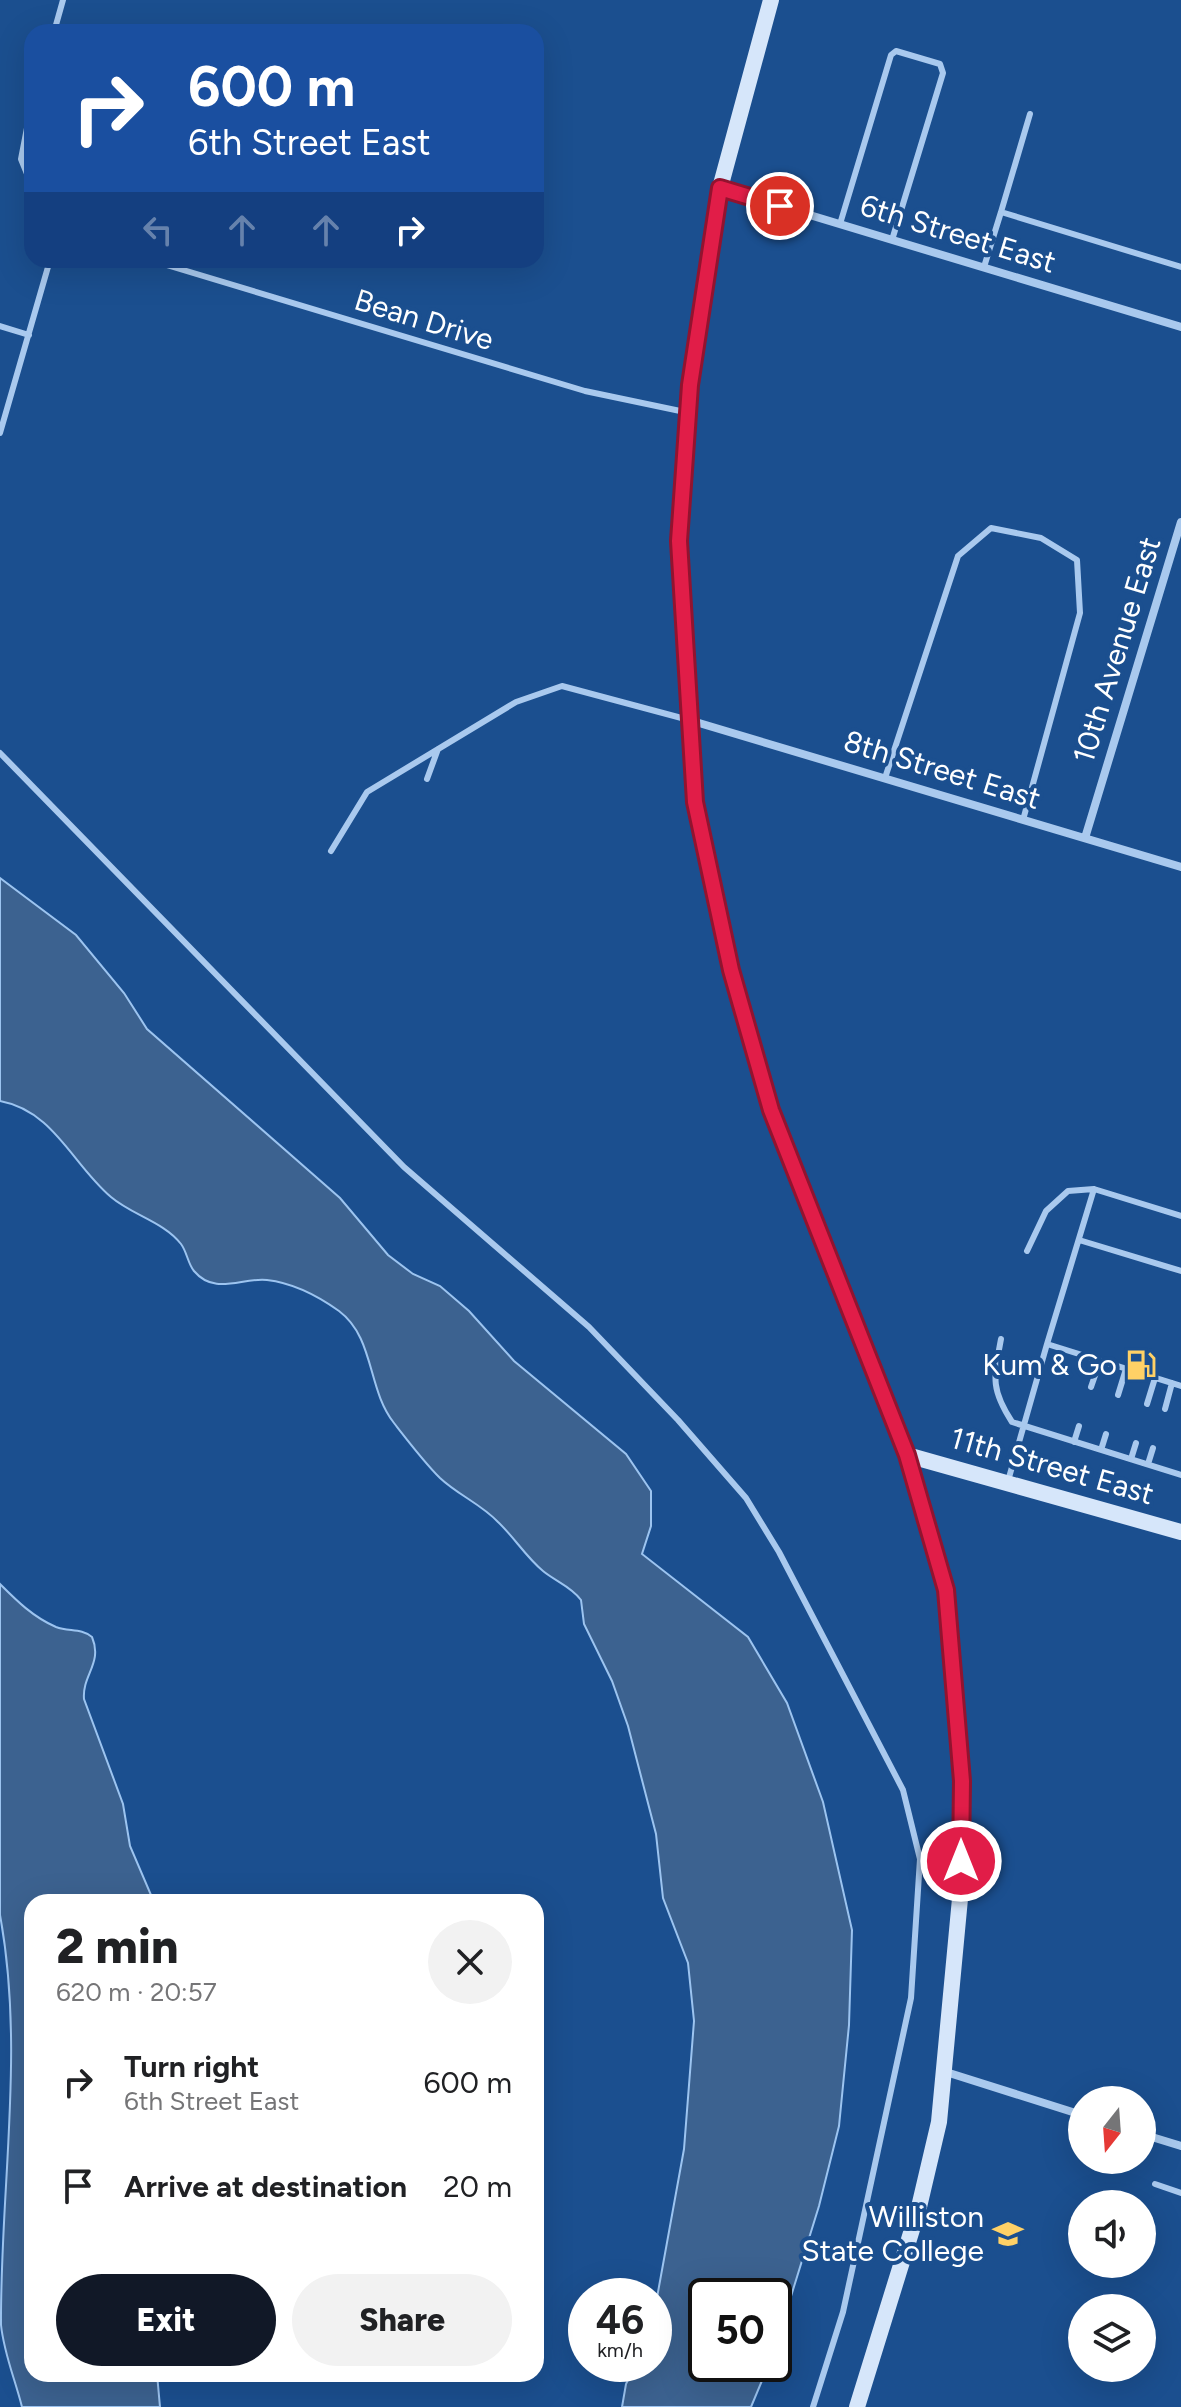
<!DOCTYPE html>
<html lang="en">
<head>
<meta charset="utf-8">
<style>
	body { margin:0; font-family:Figtree,sans-serif; background:#f2f2f2; color:#202124; height:100vh; display:flex; flex-direction:column; font-size:30px; white-space:nowrap }
	* { box-sizing:border-box; margin:0 }
	p { font-size:26px; color:#757577 }
	.icon { flex:none; width:44px; height:44px; fill:none; stroke:currentColor; stroke-width:2; stroke-linecap:round; stroke-linejoin:round }
	.map { position:relative; flex:1; overflow:hidden }
	.details { position:absolute; left:24px; top:1894px; width:520px; height:488px; display:flex; flex-direction:column; background:#fff; border-radius:24px; box-shadow:0 8px 32px #0002 }
	.details>* { flex:none }
	.hud { position:absolute; left:24px; top:24px; width:520px; height:244px; border-radius:24px; box-shadow:0 8px 32px #0002; background:#1a4fa0; color:#fff; overflow:hidden }
	.needle { width:52px; rotate:197deg }
	.controls { position:absolute; left:1068px; top:2086px; display:grid; gap:16px }
	.controls a { display:grid; place-items:center; width:88px; height:88px; border-radius:50%; background:#fff; box-shadow:0 8px 32px #0002; font-size:40px }
	.speed { position:absolute; left:568px; top:2278px; display:flex; gap:16px; font-size:40px; font-weight:700; text-align:center }
	.speed>* { display:grid; place-content:center; width:104px; height:104px; border-radius:50%; background:#fff; box-shadow:0 8px 32px #0002; line-height:1 }
	.speed small { font-size:20px; font-weight:400 }
	.speed .limit { border:4px solid #111; border-radius:12px; background:#fff; color:#111 }
	.pin { position:absolute; display:grid; place-items:center; width:68px; height:68px; color:#fff; margin:-34px; border:4px solid #fff; border-radius:50%; box-shadow:0 2px 8px #0007 }
	.me { position:absolute; width:88px; margin:-44px; rotate:0deg; stroke-linejoin:round; filter:drop-shadow(0 0 6px #0008) }
	.turn { display:flex; align-items:center; gap:28px; height:168px; padding:0 32px; font-size:36px }
	.turn .icon { width:104px; height:104px; stroke-width:2.5 }
	.turn b { display:block; font-size:56px; line-height:68px }
	.lanes { display:flex; align-items:center; height:76px; padding:0 32px; background:#0003; justify-content:center; gap:40px; direction:ltr }
	.lanes .off { opacity:.35 }
	.round { display:grid; place-items:center; flex:none; width:84px; height:84px; border-radius:42px; background:#f2f2f2 }
	.head { display:flex; align-items:center; justify-content:space-between; height:136px; padding:0 32px }
	h1 { font-size:48px; font-weight:800; line-height:60px }
	.action { display:flex; gap:16px; margin-top:auto; padding:16px 32px }
	.action a { flex:1; height:92px; border-radius:48px; background:#111827; color:#fff; font-size:32px; font-weight:800; line-height:92px; text-align:center }
	.action a+a { background:#f2f2f2; color:#202124 }
	ul { padding:0; list-style:none }
	li { display:flex; align-items:center; gap:24px; height:104px; padding:0 32px }
	li div { flex:1 }
	li b { display:block; font-size:30px }
	li em { font-style:normal }
	.map>svg:first-child { display:block }
	.water { fill:#3c6290; stroke:#9cc4f0; stroke-width:2 }
	.lines { fill:none; stroke-linecap:round; stroke-linejoin:round }
	.lane { stroke:#a9c9ee; stroke-width:6 }
	.street { stroke:#a9c9ee; stroke-width:8 }
	.secondary { stroke:#d6e6fa; stroke-width:16 }
	.route-casing { stroke:#92132f; stroke-width:20 }
	.route { stroke:#e11d48; stroke-width:14 }
	.labels { text-anchor:middle; stroke-width:8; stroke-linejoin:round; paint-order:stroke }
	.street-label { font-size:30px; fill:#fff; stroke:#1b4f8f }
	.poi-label { font-size:30px; fill:#fff; stroke:#1b4f8f; text-anchor:end }
</style>
</head>
<body>
<div class="map">
<svg width="1181" height="2407" viewBox="0 0 1181 2407">
	<rect width="100%" height="100%" fill="#1b4f8f"/>
	<path class="water" d="M0,878L76,935L124,993L147,1029L340,1198L388,1255L413,1274L440,1286L469,1311L514,1361L626,1454L651,1491V1526L642,1554L748,1637L787,1703L823,1802L852,1930L849,2025L839,2126L819,2206L774,2351V2296H706V2364H769L751,2407H622L626,2384L636,2364H654V2314L684,2149L694,2021L688,1963L663,1898L656,1834L628,1726L612,1681L584,1624L581,1600C572,1587 555,1581 543,1571C526,1557 514,1537 498,1522C481,1504 458,1495 440,1478C424,1462 408,1441 394,1423C367,1389 375,1338 339,1311C318,1296 293,1283 267,1280C242,1277 215,1296 194,1271C188,1264 187,1252 181,1244C164,1222 132,1215 111,1197C72,1164 54,1111 0,1101Z
		M0,1584C17,1601 33,1617 56,1627C69,1632 81,1628 92,1637C103,1663 82,1675 84,1699L123,1804L130,1846L154,1902H32V2374H157L160,2407H22C15,2379 4,2354 1,2325C0,2188 25,2051 0,1915Z"/>
	<g class="lines">
		<path class="lane" d="M54,32L63,0
			M32,102L21,159L32,186
			M1030,114L1001,212L1181,267
			M840,224L891,55L896,51L940,64L943,73L892,240
			M150,260L585,391L685,412
			M984,267L1001,212
			M0,326L29,335
			M0,433L50,260
			M0,753L404,1167L589,1327L678,1420L746,1498L779,1552L903,1790L920,1859L911,1998L843,2312L813,2407
			M885,778L958,556L991,528L1041,538L1077,560L1080,613L1023,820
			M427,779L438,749
			M331,851L367,792L516,702L562,686L689,720
			M1079,1240L1181,1271
			M1027,1251L1046,1211L1068,1191L1094,1189
			M1001,1339C994,1377 990,1388 1012,1422L1181,1475
			M1047,1344L1094,1189L1181,1216
			M1091,1387L1100,1361
			M1118,1395L1126,1369
			M1147,1404L1155,1378
			M1165,1409L1172,1383
			M1074,1442L1079,1426
			M1101,1450L1106,1434
			M1131,1459L1136,1443
			M1148,1464L1153,1448
			M1008,1481L1047,1344L1181,1386
			M1155,2184L1181,2193"/>
		<path class="street" d="M720,188L1181,327
			M689,720L1181,867
			M1085,838L1181,522
			M946,2072L1082,2115
			M1142,2134L1181,2146"/>
		<path class="secondary" d="M771,0L720,188L690,385L679,541L695,802L731,970L771,1110L907,1455L946,1590L962,1781L961,1888L939,2122L919,2207L857,2407
			M907,1455L1181,1532"/>
	</g>
	<g class="lines">
		<g class="route-casing">
			<path id="route" d="M780,206L720,188L690,385L679,541L695,802L731,970L771,1110L907,1455L946,1590L962,1781L961,1861"/>
		</g>
		<use href="#route" class="route"/>
	</g>
	<defs>
		<g id="fuel-bare" transform="scale(2.4)"><path d="M-5.5-6h7V0h2V4h1.3V-2.5L3-4.5l.8-.8L6-3V5H2.5V1h-1V6h-7ZM-4.2-4.7v3.2H.2V-4.7Z" fill="#ffd166" stroke="#1b4f8f" stroke-width="2.5" paint-order="stroke"/></g>
		<g id="university-bare" transform="scale(2.4)"><path d="M0-5L7-2L0 1L-7-2ZM-4 1L0 2.5L4 1V4Q0 6-4 4Z" fill="#ffd166" stroke="#1b4f8f" stroke-width="2.5" paint-order="stroke"/></g>
	</defs>
	<g fill-rule="evenodd">
		<use href="#fuel-bare" x="1141" y="1365"/>
		<use href="#university-bare" x="1008" y="2234"/>
	</g>
	<g class="labels">
		<g class="street-label">
			<text transform="translate(958 234) rotate(17)" y="10">6th Street East</text>
			<text transform="translate(424 320) rotate(17)" y="10">Bean Drive</text>
			<text transform="translate(1117 650) rotate(-73)" y="10">10th Avenue East</text>
			<text transform="translate(942 770) rotate(17)" y="10">8th Street East</text>
			<text transform="translate(1052 1466) rotate(16)" y="10">11th Street East</text>
		</g>
		<g class="poi-label">
			<text x="1117" y="1375">Kum &amp; Go</text>
			<text x="984" y="2227">Williston<tspan x="984" dy="34">State College</tspan></text>
		</g>
	</g>
</svg>
<div class="controls">
<a><svg class="needle" viewBox="-14 -14 28 28"><path d="M0-13l5 13h-10z" fill="#e53935"/><path d="M0 13l5-13h-10z" fill="#757577"/></svg></a>
<a><svg class="icon" aria-label="sound" viewBox="0 0 24 24"><path d="M4 9h4l5-4v14l-5-4H4zM17 9q2 3 0 6"/></svg></a>
<a><svg class="icon" aria-label="layers" viewBox="0 0 24 24"><path d="M12 4l9 5-9 5-9-5zM3 14l9 5 9-5"/></svg></a>
</div>
<div class="speed"><div>46<small>km/h</small></div><div class="limit">50</div></div>
<div class="pin" style="left:780px;top:206px;background:#d93025"><svg class="icon" aria-label="arrive" viewBox="0 0 24 24"><path d="M6 21V4h12l-3 4 3 4H6"/></svg></div>
<svg class="me" style="left:961px;top:1861px" viewBox="-20 -20 40 40"><circle r="17" fill="#e11d48" stroke="#fff" stroke-width="3"/><path d="M0-11L8 9 0 5-8 9z" fill="#fff"/></svg>
<div class="hud">
<div class="turn"><svg class="icon" aria-label="right" viewBox="0 0 24 24"><path d="M7 20v-9h11M14 6l5 5-5 5"/></svg><div><b>600 m</b>6th Street East</div></div>
<div class="lanes"><svg class="icon off" aria-label="left" viewBox="0 0 24 24"><path d="M17 20v-9H6M10 6l-5 5 5 5"/></svg><svg class="icon off" aria-label="ahead" viewBox="0 0 24 24"><path d="M12 20V5M6 11l6-6 6 6"/></svg><svg class="icon off" aria-label="ahead" viewBox="0 0 24 24"><path d="M12 20V5M6 11l6-6 6 6"/></svg><svg class="icon" aria-label="right" viewBox="0 0 24 24"><path d="M7 20v-9h11M14 6l5 5-5 5"/></svg></div>
</div>
<section class="details">
<div class="head"><div><h1>2 min</h1><p>620 m · 20:57</p></div><a class="round"><svg class="icon" aria-label="close" viewBox="0 0 24 24"><path d="M6 6l12 12M18 6L6 18"/></svg></a></div>
<ul>
<li><svg class="icon" aria-label="right" viewBox="0 0 24 24"><path d="M7 20v-9h11M14 6l5 5-5 5"/></svg><div><b>Turn right</b><p>6th Street East</p></div><em>600 m</em></li>
<li><svg class="icon" aria-label="arrive" viewBox="0 0 24 24"><path d="M6 21V4h12l-3 4 3 4H6"/></svg><div><b>Arrive at destination</b></div><em>20 m</em></li>
</ul>
<div class="action"><a>Exit</a><a>Share</a></div>
</section>
</div>
</body>
</html>
